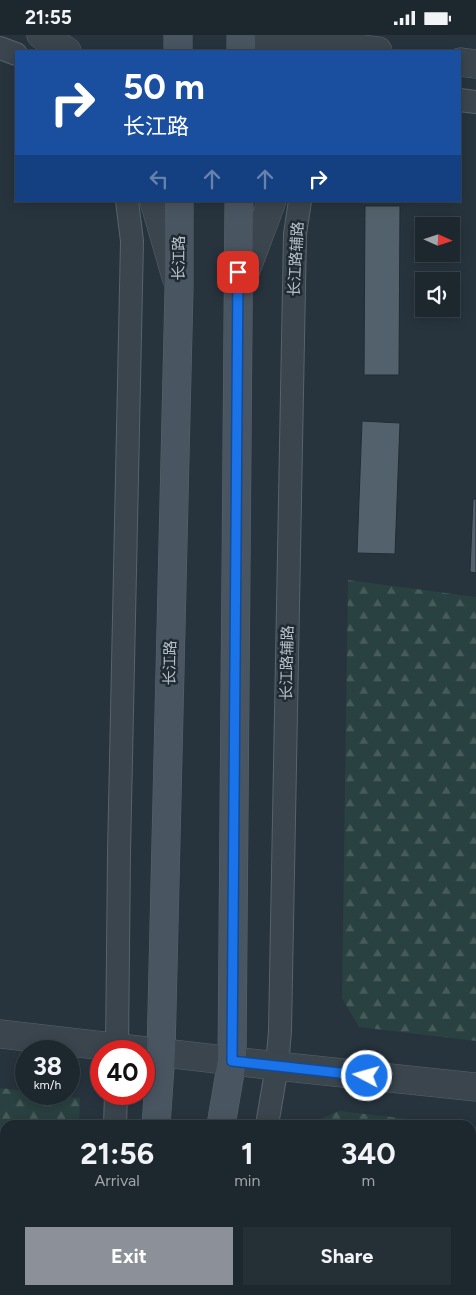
<!DOCTYPE html>
<html lang="en">
<head>
<meta charset="utf-8">
<style>
	body { margin:0; font-family:Figtree,"Noto Sans SC",sans-serif; background:#252f36; color:#f1f3f6; height:100vh; display:flex; flex-direction:column; font-size:19px; white-space:nowrap }
	* { box-sizing:border-box; margin:0 }
	p { font-size:16px; color:#a0a5aa }
	.icon { flex:none; width:28px; height:28px; fill:none; stroke:currentColor; stroke-width:2; stroke-linecap:round; stroke-linejoin:round }
	.map { position:relative; flex:1; overflow:hidden }
	.details { position:absolute; left:0px; top:1085px; width:476px; height:175px; display:flex; flex-direction:column; background:#1d272e; border-radius:15px 15px 0 0; box-shadow:0 2px 12px #0003,0 0 0 1px #3b444a }
	.details>* { flex:none }
	.banner { position:absolute; left:15px; top:15px; width:446px; height:152px; border-radius:0px; box-shadow:0 2px 12px #0003,0 0 0 1px #3b444a; background:#1a4fa0; color:#fff; overflow:hidden }
	.needle { width:32px; rotate:93deg }
	.buttons { position:absolute; left:415px; top:182px; display:grid; gap:10px }
	.buttons a { display:grid; place-items:center; width:45px; height:45px; border-radius:0px; background:#1d272e; box-shadow:0 2px 12px #0003,0 0 0 1px #3b444a; font-size:25px }
	.speed { position:absolute; left:15px; top:1005px; display:flex; gap:10px; font-size:25px; font-weight:700; text-align:center }
	.speed>* { display:grid; place-content:center; width:65px; height:65px; border-radius:50%; background:#1d272e; box-shadow:0 2px 12px #0003,0 0 0 1px #3b444a; line-height:1 }
	.speed small { font-size:12px; font-weight:400 }
	.speed .limit { border:8px solid #d22; background:#fff; color:#111 }
	.pin { position:absolute; display:grid; place-items:center; width:42px; height:42px; color:#fff; margin:-21px; border-radius:10px; box-shadow:0 2px 8px #0006 }
	.me { position:absolute; width:55px; margin:-28px; rotate:276deg; stroke-linejoin:round; filter:drop-shadow(0 0 4px #0008) }
	.turn { display:flex; align-items:center; gap:18px; height:105px; padding:0 25px; font-size:22px }
	.turn .icon { width:65px; height:65px; stroke-width:2.5 }
	.turn b { display:block; font-size:35px; line-height:42px }
	.lanes { display:flex; align-items:center; height:48px; padding:0 25px; background:#0003; justify-content:center; gap:25px; direction:ltr }
	.lanes .off { opacity:.35 }
	.eta { display:flex; justify-content:space-evenly; align-items:center; height:85px; text-align:center }
	.eta b { font-size:30px; font-weight:700; line-height:35px }
	.primary-button { display:flex; gap:10px; margin-top:auto; padding:10px 25px }
	.primary-button a { flex:1; height:58px; border-radius:0px; background:#8c9099; color:#fff; font-size:20px; font-weight:700; line-height:58px; text-align:center }
	.primary-button a+a { background:#252f36; color:#f1f3f6 }
	.status { display:flex; justify-content:space-between; align-items:center; height:35px; padding:0 25px; background:#1d272e; direction:ltr }
	.status svg { height:14px; fill:currentColor }
	.map>svg:first-child { display:block }
	.forest { fill:url(#forest-firs) }
	.building { fill:#52616b; stroke:#212c35 }
	.lines { fill:none; stroke-linecap:round; stroke-linejoin:round }
	.minor-casing { stroke:#58636c; stroke-width:24 }
	.tertiary-casing { stroke:#58636c; stroke-width:29 }
	.secondary-casing { stroke:#58636c; stroke-width:29 }
	.minor { stroke:#3a454e; stroke-width:22 }
	.tertiary { stroke:#3a454e; stroke-width:28 }
	.secondary { stroke:#495561; stroke-width:28 }
	.route-casing { stroke:#114b97; stroke-width:12 }
	.route { stroke:#1a73e8; stroke-width:9 }
	.labels { text-anchor:middle; stroke-width:5; stroke-linejoin:round; paint-order:stroke }
	.street-label { font-size:15px; fill:#b7c0c9; stroke:#1f2a33 }
</style>
</head>
<body>
<div class="status"><b>21:55</b><svg viewBox="0 0 49 12"><path d="M0 12V9h3v3zM5 12V6h3v6zM10 12V3h3v9zM15 12V0h3v12zM26 1h20v11H26zM47 4h2v5h-2z"/></svg></div>
<div class="map">
<svg width="476" height="1260" viewBox="0 0 476 1260">
	<defs>
		<pattern id="forest-firs" width="22" height="20" patternUnits="userSpaceOnUse" patternTransform="scale(1.25)"><rect width="22" height="20" fill="#294140"/><path d="M5 1l3.5 6h-7zM16 11l3.5 6h-7z" fill="#465b5a"/></pattern>
	</defs>
	<rect width="100%" height="100%" fill="#27343e"/>
	<path class="forest" d="M348,545L476,562V1006L359,992L342,963Z
		M0,1053L26,1056V1059H45L80,1063L79,1090H5V1166L0,1165Z
		M339,1076L461,1090H306Z
		M471,1091L476,1092V1203L471,1202Z"/>
	<path class="building" d="M365,171H400L399,340H364Z
		M362,386L400,388L395,519L357,518Z
		M473,464H476V538L470,537Z"/>
	<g class="lines">
		<g class="minor-casing">
			<path id="minor" d="M0,13L16,19
				M460,65L476,67
				M117,1016L119,818L132,206L127,166
				M115,1090L116,1059
				M267,1090L277,1031L280,996L295,199L300,166
				M111,1260V1255
				M239,1260L240,1255"/>
		</g>
		<g class="tertiary-casing">
			<path id="tertiary" d="M41,0L67,16
				M251,0L378,16
				M460,27L476,29
				M154,166L176,242
				M240,251L272,166
				M0,999L277,1031L476,1052"/>
		</g>
		<g class="secondary-casing">
			<path id="secondary" d="M178,0V16
				M241,16V0
				M156,1090L161,1018L179,254V166
				M221,1090L232,1026L239,166
				M143,1260L144,1255
				M193,1260V1255"/>
		</g>
		<use href="#minor" class="minor"/>
		<use href="#tertiary" class="tertiary"/>
		<use href="#secondary" class="secondary"/>
	</g>
	<g class="lines">
		<g class="route-casing">
			<path id="route" d="M238,237L232,1026L367,1041"/>
		</g>
		<use href="#route" class="route"/>
	</g>
	<g class="labels">
		<g class="street-label">
			<text transform="translate(179 223) rotate(-90)" y="5">长江路</text>
			<text transform="translate(296 224) rotate(-87)" y="5">长江路辅路</text>
			<text transform="translate(170 628) rotate(-89)" y="5">长江路</text>
			<text transform="translate(287 628) rotate(-89)" y="5">长江路辅路</text>
		</g>
	</g>
</svg>
<div class="buttons">
<a><svg class="needle" viewBox="-14 -14 28 28"><path d="M0-13l5 13h-10z" fill="#e53935"/><path d="M0 13l5-13h-10z" fill="#a0a5aa"/></svg></a>
<a><svg class="icon" aria-label="sound" viewBox="0 0 24 24"><path d="M4 9h4l5-4v14l-5-4H4zM17 9q2 3 0 6"/></svg></a>
</div>
<div class="speed"><div>38<small>km/h</small></div><div class="limit">40</div></div>
<div class="pin" style="left:238px;top:237px;background:#d93025"><svg class="icon" aria-label="arrive" viewBox="0 0 24 24"><path d="M6 21V4h12l-3 4 3 4H6"/></svg></div>
<svg class="me" style="left:367px;top:1041px" viewBox="-20 -20 40 40"><circle r="17" fill="#1a73e8" stroke="#fff" stroke-width="3"/><path d="M0-11L8 9 0 5-8 9z" fill="#fff"/></svg>
<div class="banner">
<div class="turn"><svg class="icon" aria-label="right" viewBox="0 0 24 24"><path d="M7 20v-9h11M14 6l5 5-5 5"/></svg><div><b>50 m</b>长江路</div></div>
<div class="lanes"><svg class="icon off" aria-label="left" viewBox="0 0 24 24"><path d="M17 20v-9H6M10 6l-5 5 5 5"/></svg><svg class="icon off" aria-label="ahead" viewBox="0 0 24 24"><path d="M12 20V5M6 11l6-6 6 6"/></svg><svg class="icon off" aria-label="ahead" viewBox="0 0 24 24"><path d="M12 20V5M6 11l6-6 6 6"/></svg><svg class="icon" aria-label="right" viewBox="0 0 24 24"><path d="M7 20v-9h11M14 6l5 5-5 5"/></svg></div>
</div>
<section class="details">
<div class="eta">
<div><b>21:56</b><p>Arrival</p></div>
<div><b>1</b><p>min</p></div>
<div><b>340</b><p>m</p></div>
</div>
<div class="primary-button"><a>Exit</a><a>Share</a></div>
</section>
</div>
</body>
</html>
